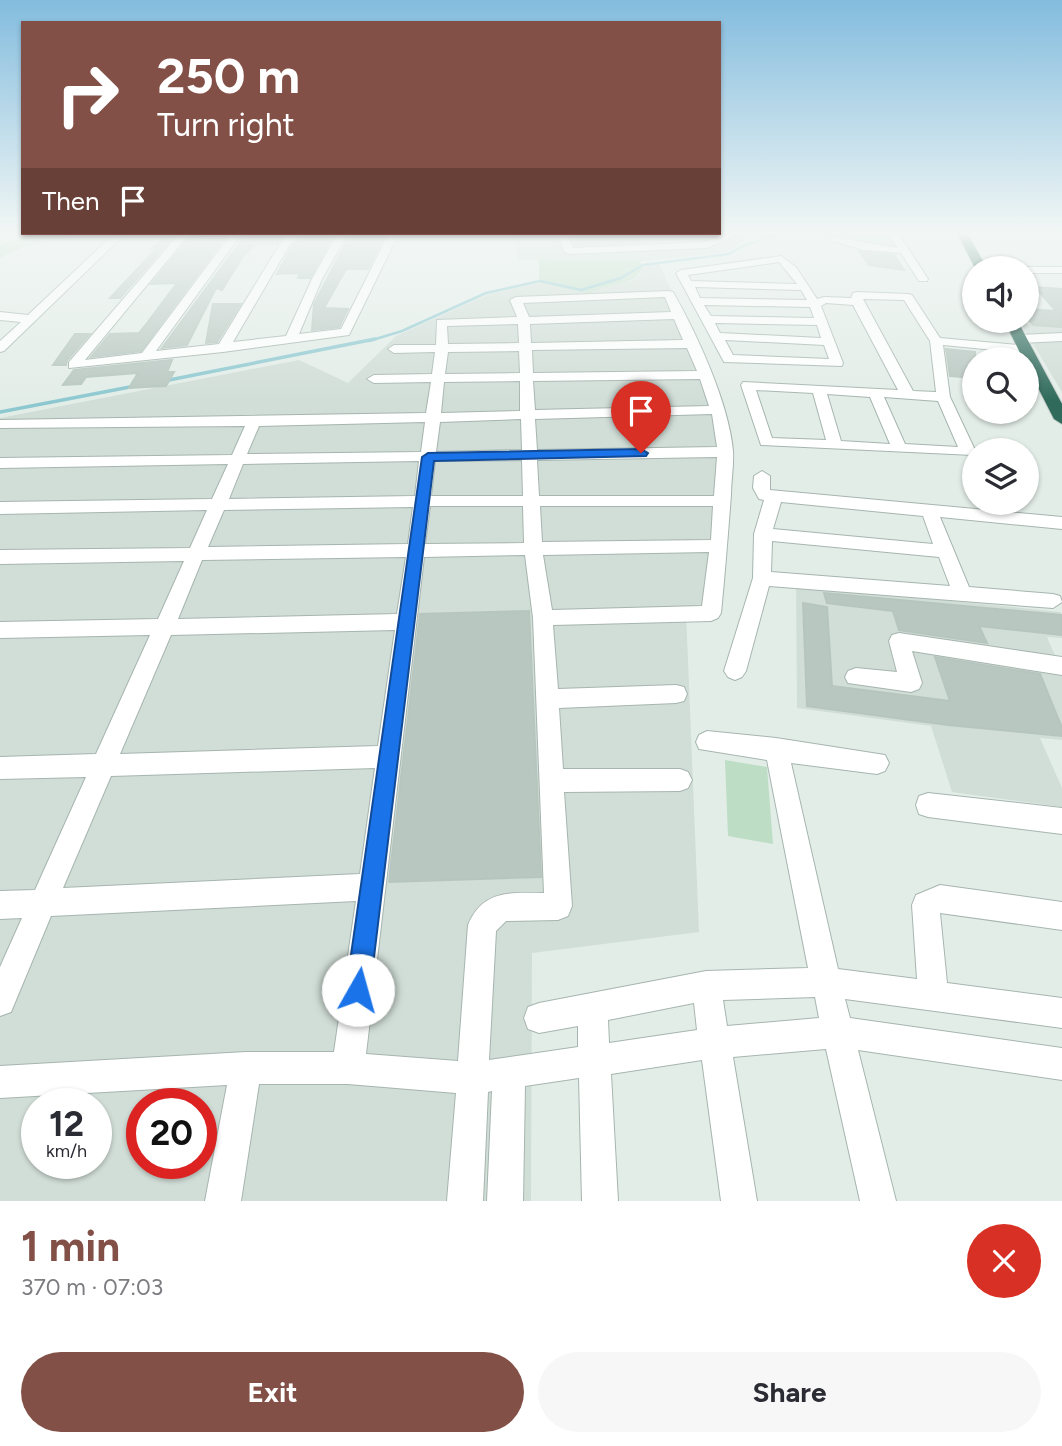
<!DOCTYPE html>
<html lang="en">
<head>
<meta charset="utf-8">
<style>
	body { margin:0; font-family:Figtree,sans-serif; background:#f7f7f7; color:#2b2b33; height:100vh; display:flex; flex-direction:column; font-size:26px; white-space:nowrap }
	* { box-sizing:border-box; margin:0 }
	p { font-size:23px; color:#7c7c81 }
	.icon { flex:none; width:38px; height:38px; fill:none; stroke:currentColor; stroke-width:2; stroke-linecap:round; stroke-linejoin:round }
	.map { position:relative; height:1201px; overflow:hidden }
	.details { display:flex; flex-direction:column; background:#fff; flex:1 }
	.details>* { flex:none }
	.banner { position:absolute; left:21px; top:21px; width:700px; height:214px; border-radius:0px; box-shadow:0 2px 5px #0004; background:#835047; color:#fff; overflow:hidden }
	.controls { position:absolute; left:962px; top:256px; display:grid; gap:14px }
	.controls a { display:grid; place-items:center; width:77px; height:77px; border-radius:50%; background:#fff; box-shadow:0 2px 5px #0004; font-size:35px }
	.speed { position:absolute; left:21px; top:1088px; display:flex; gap:14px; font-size:35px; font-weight:700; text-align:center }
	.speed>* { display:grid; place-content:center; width:91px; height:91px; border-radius:50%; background:#fff; box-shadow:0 2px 5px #0004; line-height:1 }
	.speed small { font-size:18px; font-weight:400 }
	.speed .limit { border:10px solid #d22; background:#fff; color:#111 }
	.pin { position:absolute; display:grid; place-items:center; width:60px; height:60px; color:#fff; margin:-72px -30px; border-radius:50% 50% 50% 0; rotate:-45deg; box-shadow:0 0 7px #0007 }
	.pin .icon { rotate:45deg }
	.me { position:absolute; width:77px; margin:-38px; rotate:7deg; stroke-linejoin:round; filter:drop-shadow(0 0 5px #0008) }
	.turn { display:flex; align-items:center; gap:24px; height:147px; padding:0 21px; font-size:32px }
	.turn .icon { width:91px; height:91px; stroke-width:2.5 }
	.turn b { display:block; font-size:49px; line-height:60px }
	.then { display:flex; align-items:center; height:66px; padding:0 21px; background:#0003; gap:14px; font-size:26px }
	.round { display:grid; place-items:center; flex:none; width:74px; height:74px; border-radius:37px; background:#f7f7f7 }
	.headline { display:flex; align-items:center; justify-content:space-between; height:119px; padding:0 21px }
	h1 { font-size:42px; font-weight:700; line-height:52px; color:#835047 }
	.primary-button { display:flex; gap:14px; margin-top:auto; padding:14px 21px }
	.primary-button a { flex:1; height:80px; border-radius:42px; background:#835047; color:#fff; font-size:28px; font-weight:700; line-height:80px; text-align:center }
	.primary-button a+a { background:#f7f7f7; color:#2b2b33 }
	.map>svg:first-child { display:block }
	.built { fill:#d1ddd7; fill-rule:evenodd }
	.green { fill:#bdddc4 }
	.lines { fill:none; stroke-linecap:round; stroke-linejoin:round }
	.stream-far1 { stroke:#8dc8d0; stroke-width:2.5 }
	.stream { stroke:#8dc8d0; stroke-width:3.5 }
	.building { fill:#b9c7c1; stroke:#b6c6bf; stroke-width:2 }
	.minor-casing { stroke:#a6b5af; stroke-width:2 }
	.highway-casing { stroke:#c1c9c7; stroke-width:2 }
	.minor { fill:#fff; fill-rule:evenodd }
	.highway { fill:#2f6a5b; fill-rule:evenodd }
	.route { fill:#1a73e8; stroke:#114b97; stroke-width:2 }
</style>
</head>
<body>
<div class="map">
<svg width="1062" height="1201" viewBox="0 0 1062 1201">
	<rect width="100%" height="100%" fill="#e3ede8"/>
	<path class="built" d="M514,233H763L749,237L727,252L646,261L518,260Z
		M659,263L706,368L734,456L718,605L686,611L699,932L532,953L531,1201H0V418L299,360L348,383L396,336L489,294L539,283L590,294L600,285L631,281L640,275L643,267ZM37,1104H96V1164H37ZM142,1104H201V1164H142Z
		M1021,324L1062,327V392Z
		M796,585L1061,612L1062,638L1047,637L1062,672V740L1040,738L1062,788V807L952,792L931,726L797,708Z"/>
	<path class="green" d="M22,233H85L23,247L0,258V246Z
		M829,233H887L896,246L891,248L816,237L818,234Z
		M539,260L640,261L643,267C634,289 607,280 590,294L539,283Z
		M725,760L767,767L773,844L728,836Z"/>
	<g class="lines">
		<path class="stream-far1" d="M369,341L402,331L486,293L540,281L581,290L621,278L643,265L729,254L745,245L784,233"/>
		<path class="stream" d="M164,381L375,339
			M0,412L135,386"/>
	</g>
	<path class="building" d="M170,233H177L120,298H110L157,248H152Z
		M193,233H207L201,239H224L141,351L91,357L110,334L139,333L147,323L177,283L151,284Z
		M247,233H287L277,244H256L243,256L222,290L216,288L187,345L162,348Z
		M304,233H335L310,278H298L300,273L277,274L291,248Z
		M351,233H386L368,269H346L324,308L348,309L339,327L312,330L314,304Z
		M572,233H638L639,242L576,245Z
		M859,251L894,255L904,270L869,265Z
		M1035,287L1062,289V327L1033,325L1027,317V309L1056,311Z
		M213,304H241L217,342L206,343Z
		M75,334H90L67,360L66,365H53Z
		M946,349L975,352V378L950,376Z
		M172,360L167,372H174L166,386L129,388L138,373L86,377L81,384L63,385L74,370Z
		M824,593L1062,615V635L979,626L987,643L899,630L893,611L827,603Z
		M803,603L827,607L832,686L950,701L935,657L1040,674L1062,728V736L948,725L807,706Z
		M529,611L541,877L389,882L420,614Z"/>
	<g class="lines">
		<g class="minor-casing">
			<path id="minor" d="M115,233H126L4,351L0,352V341L21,322L0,320V312L28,315Z
				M180,233H190L85,360L142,353L232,233H242L156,351L219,344L280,244L291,233H301L289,246L233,342L286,336L312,279L338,233H348L322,279L299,334L341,329L389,233H399L349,335L223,352L69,368V362Z
				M557,233H567L573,248L705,242L728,233H741L707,248L569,254L564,251Z
				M888,233H898L928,279L927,281H919L901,253L864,250L828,240L833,237L898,248Z
				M781,256L796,267L817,299L824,297L851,298L853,293L857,292L908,294L912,295L940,338L1030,346L1032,349L1026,353L943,345L950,397L975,450L973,455L761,445L741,385L743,382L898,390L853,305L826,303L821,306L843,363L842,366L724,362L676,273L681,270ZM779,262L797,284L691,281L688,275ZM695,287L801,290L807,300L700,298ZM863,299L904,300L930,341L936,392L913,391ZM704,305L810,307L814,318L711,316ZM715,323L817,325L821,338L720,333ZM725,340L824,345L829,359L733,355ZM756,390L813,393L826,440L772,438ZM827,394L870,397L890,444L841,441ZM884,397L938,401L958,447L905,444Z
				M980,262L1005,268L976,267L975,265Z
				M1027,267H1062V273H1027V268H1023Z
				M669,291L673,292C696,332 729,403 733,451C734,465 731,481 731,495C728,534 725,573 721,613L718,618L711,621L553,625L558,689L676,685L684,687L687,694L684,701L676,703L559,708L563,769H680L688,772L692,780L688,788L680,791L564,792L572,906L568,916L558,920L506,921L496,931L489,1060L578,1047V1026L539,1033L528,1029L524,1018L528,1007L539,1003L706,971L808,968L767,760L699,749L696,742L699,735L707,731L776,738L885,755L889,763L885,771L877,774L791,763L838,969L917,979L912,905L916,895L940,885L1062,902V930L940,913L947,983L1062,998V1028L845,999L850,1018L1062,1048V1080L858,1050L896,1201H860L826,1049L733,1057L757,1201H721L702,1060L611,1074L618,1201H582L579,1078L525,1086L523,1201H487L492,1091L488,1092L483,1201H447L456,1093L348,1084H259L241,1201H205L227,1085L0,1098V1066L246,1052H334L356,901L51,916L11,1012L0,1016V967L22,918L0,919V891L35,890L86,777L0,779V757L96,754L150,635L0,638V622L158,619L184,561L0,564V550L190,548L207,510L0,514V502L212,499L228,464L0,468V458L232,455L245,426L0,428V420L426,413L431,382L374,383L367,379L374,375L432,374L435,352L394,353L388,349L394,345H436L437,320L517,317L510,300L516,297ZM665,297L671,312L529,317L523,303ZM674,319L683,340L531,343L530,324ZM518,324L519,343L448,344L447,326ZM687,348L697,371L533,373L532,350ZM519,351L520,373L445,374L448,352ZM700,379L709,406L535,410L533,381ZM520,381V411L441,413L444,382ZM712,414L717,447L537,450L535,419ZM521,419L522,450L436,452L440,422ZM425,422L421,452L247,454L259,426ZM717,457L714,496H539L537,460ZM522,460L523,496H431L435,461ZM419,461L415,496L229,499L243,464ZM430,506H523L524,543L425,544ZM540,506H713L711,540L542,542ZM413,507L408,544L208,547L224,510ZM709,552L702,606L552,610L543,555ZM525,555L533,618L544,893C511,893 483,889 468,925L458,1061L366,1054L424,557ZM406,557L397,614L178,619L202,560ZM395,630L378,746L120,754L171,635ZM375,768L360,874L63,888L111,776ZM815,997L819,1018L727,1026L723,1000ZM694,1003L697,1030L609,1043L608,1020Z
				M1062,333V341L1020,343L1014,339L1020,335Z
				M762,471L770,476V490L1062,517V529L940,517L969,587L1053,594L1060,596L1062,602L1053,608L769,586L746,671L742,677L735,680L728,677L724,671L753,578L754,534L764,500L759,499L753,488L754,476ZM781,502L923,516L933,544L773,529ZM772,541L939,557L950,586L771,572Z
				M899,633L1062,657V675L912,651L922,683L919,689L911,692L848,683L845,677L848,671L856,668L897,672L889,641L892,635Z
				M928,793L1062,808V834L928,817L919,814L916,805L919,796Z"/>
		</g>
		<g class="highway-casing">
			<path id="highway" d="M957,233H967L987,268H975Z
				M1004,320H1017L1062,404V424L1054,419L1027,366V359H1023Z"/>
		</g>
		<use href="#minor" class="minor"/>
		<use href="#highway" class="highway"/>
	</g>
	<linearGradient id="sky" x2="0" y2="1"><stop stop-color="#83bcde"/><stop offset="0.58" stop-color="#f2f7f5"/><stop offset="1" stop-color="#f2f7f5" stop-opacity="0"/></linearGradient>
	<rect width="1062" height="401" fill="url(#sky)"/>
	<path class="route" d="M641,449L648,453L646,456L434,461L370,990L367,999L358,1003L349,999L346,990L422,457L428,453Z"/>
</svg>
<div class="controls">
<a><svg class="icon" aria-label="sound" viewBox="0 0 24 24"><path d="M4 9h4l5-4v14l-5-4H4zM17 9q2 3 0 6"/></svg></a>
<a><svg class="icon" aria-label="search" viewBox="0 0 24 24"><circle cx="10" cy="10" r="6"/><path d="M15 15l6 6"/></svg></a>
<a><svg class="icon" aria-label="layers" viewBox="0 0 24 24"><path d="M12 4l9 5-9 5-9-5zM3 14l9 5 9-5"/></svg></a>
</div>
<div class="speed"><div>12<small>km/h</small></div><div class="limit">20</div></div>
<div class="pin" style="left:641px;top:453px;background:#d93025"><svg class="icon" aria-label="arrive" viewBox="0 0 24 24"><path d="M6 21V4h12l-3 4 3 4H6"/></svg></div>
<svg class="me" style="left:358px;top:990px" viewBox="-20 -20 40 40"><circle r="19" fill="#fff"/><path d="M0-13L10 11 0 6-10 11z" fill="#1a73e8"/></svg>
<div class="banner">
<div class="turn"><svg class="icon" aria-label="right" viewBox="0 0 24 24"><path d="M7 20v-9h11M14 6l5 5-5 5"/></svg><div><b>250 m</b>Turn right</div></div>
<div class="then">Then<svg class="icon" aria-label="arrive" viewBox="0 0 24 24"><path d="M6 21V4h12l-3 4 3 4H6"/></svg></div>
</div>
</div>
<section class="details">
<div class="headline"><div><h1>1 min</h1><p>370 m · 07:03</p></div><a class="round" style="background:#d93025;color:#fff"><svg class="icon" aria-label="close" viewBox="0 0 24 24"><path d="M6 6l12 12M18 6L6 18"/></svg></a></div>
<div class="primary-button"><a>Exit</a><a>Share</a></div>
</section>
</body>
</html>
